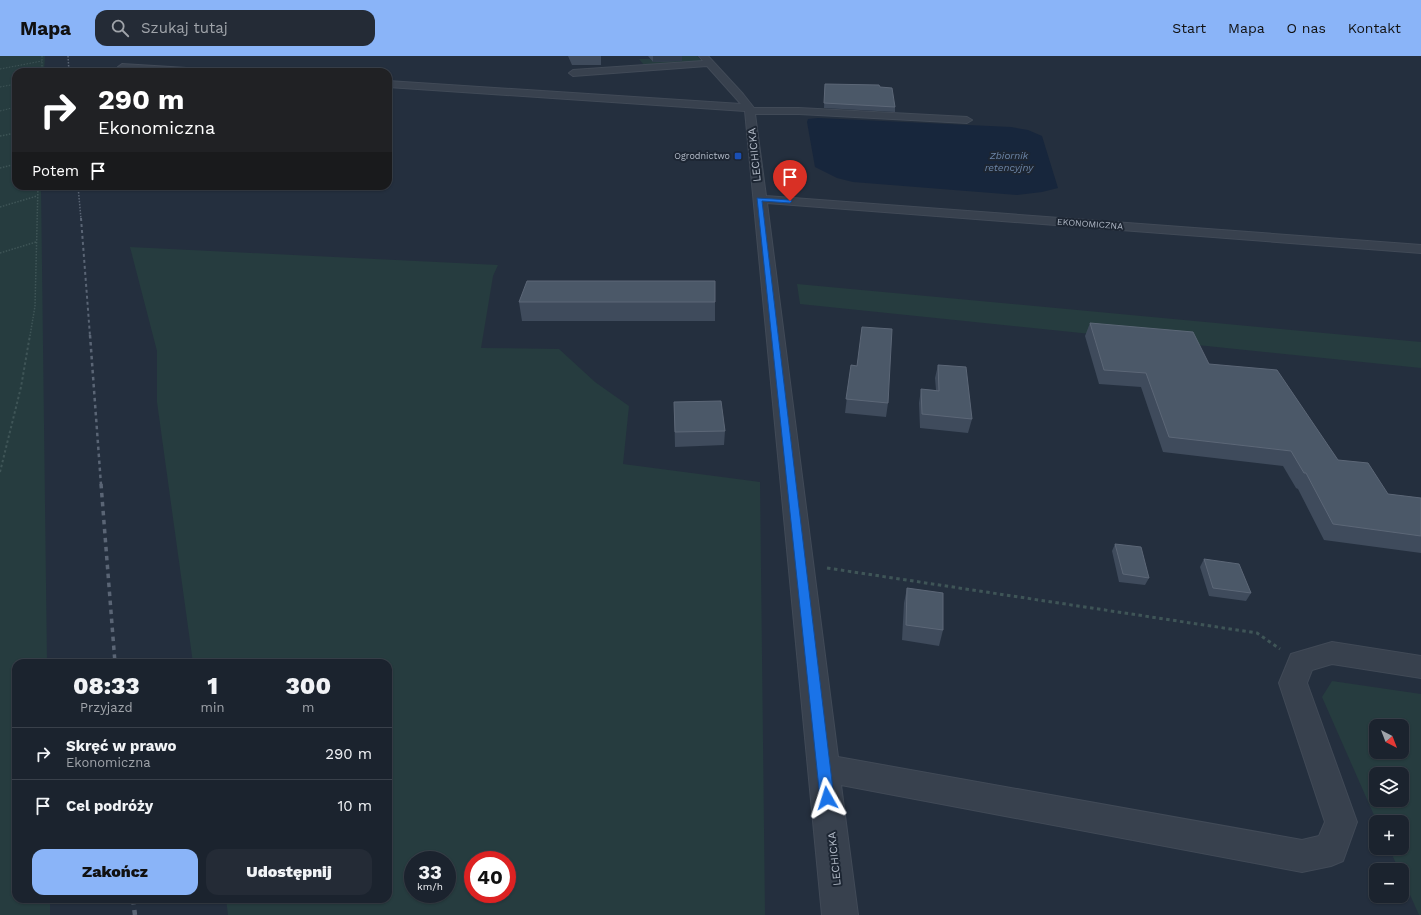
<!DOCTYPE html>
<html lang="pl">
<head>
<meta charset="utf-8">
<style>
	body { margin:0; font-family:"Work Sans",sans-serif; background:#242b36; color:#f1f3f6; height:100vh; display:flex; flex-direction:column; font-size:15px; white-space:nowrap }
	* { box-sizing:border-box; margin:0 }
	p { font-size:13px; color:#a0a4aa }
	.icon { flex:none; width:22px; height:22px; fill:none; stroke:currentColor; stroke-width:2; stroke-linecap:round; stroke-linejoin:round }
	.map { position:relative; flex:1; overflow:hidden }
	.sheet { position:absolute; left:12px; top:603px; width:380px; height:244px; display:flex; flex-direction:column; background:#1b232e; border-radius:12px; box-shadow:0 1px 3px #0004,0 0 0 1px #39404a }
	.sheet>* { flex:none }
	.top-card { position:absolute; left:12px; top:12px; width:380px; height:122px; border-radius:12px; box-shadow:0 1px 3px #0004,0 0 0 1px #39404a; background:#202124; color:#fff; overflow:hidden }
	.needle { width:26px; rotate:138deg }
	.tools { position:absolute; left:1369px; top:663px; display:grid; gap:8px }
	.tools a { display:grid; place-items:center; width:40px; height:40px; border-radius:8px; background:#1b232e; box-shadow:0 1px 3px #0004,0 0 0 1px #39404a; font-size:20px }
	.speed { position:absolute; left:404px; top:795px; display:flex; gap:8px; font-size:20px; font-weight:700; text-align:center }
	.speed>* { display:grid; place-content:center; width:52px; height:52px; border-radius:50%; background:#1b232e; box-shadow:0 1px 3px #0004,0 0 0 1px #39404a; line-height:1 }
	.speed small { font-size:10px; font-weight:400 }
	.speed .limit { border:6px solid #d22; background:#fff; color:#111 }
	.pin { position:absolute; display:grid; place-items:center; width:34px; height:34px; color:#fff; margin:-41px -17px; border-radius:50% 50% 50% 0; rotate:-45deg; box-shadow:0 0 4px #0007 }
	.pin .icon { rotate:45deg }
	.me { position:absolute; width:44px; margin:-22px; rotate:354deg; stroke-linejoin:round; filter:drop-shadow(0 0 3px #0008) }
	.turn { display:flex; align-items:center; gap:14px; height:84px; padding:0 20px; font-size:18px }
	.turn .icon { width:52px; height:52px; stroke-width:2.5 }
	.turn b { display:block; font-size:28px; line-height:34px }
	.then { display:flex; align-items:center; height:38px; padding:0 20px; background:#0003; gap:8px; font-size:15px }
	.eta { display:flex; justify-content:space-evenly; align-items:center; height:68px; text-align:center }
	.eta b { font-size:24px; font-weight:800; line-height:28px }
	.primary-button { display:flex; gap:8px; margin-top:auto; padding:8px 20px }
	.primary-button a { flex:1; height:46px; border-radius:12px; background:#8ab4f8; color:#111; font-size:16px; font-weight:800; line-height:46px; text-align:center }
	.primary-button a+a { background:#242b36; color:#f1f3f6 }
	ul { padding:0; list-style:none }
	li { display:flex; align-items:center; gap:12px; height:52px; padding:0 20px; border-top:1px solid #39404a }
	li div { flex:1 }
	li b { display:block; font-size:15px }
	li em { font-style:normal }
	header { display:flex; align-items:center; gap:24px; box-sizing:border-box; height:56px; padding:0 20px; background:#8ab4f8; color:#111 }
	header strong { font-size:19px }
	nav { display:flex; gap:22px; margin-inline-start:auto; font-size:14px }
	.search { width:280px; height:36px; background:#242b36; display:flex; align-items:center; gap:10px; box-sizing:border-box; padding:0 14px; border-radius:12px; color:#a0a4aa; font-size:15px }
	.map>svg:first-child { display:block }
	.green { fill:#263c3f; fill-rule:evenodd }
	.water { fill:#17263c }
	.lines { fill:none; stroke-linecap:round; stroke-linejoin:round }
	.minor-casing { stroke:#414a57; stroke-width:2 }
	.path-far3 { stroke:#3f5557; stroke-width:1; stroke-dasharray:1.5 1.5; stroke-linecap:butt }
	.path-far2 { stroke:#3f5557; stroke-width:1.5; stroke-dasharray:1.5 1.5; stroke-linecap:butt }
	.path-far1 { stroke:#3f5557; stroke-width:2; stroke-dasharray:2.5 2.5; stroke-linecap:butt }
	.path { stroke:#3f5557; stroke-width:3; stroke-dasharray:3.5 3.5; stroke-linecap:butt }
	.minor { fill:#38414e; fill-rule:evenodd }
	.rail-far4 { stroke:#5a6575; stroke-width:1.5; stroke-dasharray:1.5 1.5; stroke-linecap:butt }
	.rail-far3 { stroke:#5a6575; stroke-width:2; stroke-dasharray:3 3; stroke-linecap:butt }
	.rail-far2 { stroke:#5a6575; stroke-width:2.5; stroke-dasharray:3.5 3.5; stroke-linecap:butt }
	.rail-far1 { stroke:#5a6575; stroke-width:3.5; stroke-dasharray:4.5 4.5; stroke-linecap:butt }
	.rail { stroke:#5a6575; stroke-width:4.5; stroke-dasharray:5.5 5.5; stroke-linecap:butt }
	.wall { fill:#3f4b5c }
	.shaded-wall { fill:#2f3b4b }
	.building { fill:#4b5868; stroke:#5c6777 }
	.route { fill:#1a73e8; stroke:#114b97 }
	.transit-dot { fill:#1a4fb4; stroke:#1d2633; stroke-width:1.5 }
	.labels { text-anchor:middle; stroke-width:4; stroke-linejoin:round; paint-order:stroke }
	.far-poi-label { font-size:9px; fill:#b4bcc9; stroke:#1d2633; text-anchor:end }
	.far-street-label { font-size:9px; fill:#b4bcc9; stroke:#1d2633 }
	.far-water-label { font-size:10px; font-style:italic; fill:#6d86a8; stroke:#1d2633 }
	.street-label { font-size:11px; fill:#b4bcc9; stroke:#1d2633 }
</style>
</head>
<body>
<header>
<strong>Mapa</strong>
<div class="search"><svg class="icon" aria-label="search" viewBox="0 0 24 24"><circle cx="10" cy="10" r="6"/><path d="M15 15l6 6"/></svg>Szukaj tutaj</div>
<nav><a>Start</a><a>Mapa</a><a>O nas</a><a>Kontakt</a></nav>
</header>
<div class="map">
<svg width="1421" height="859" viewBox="0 0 1421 859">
	<rect width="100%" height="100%" fill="#242f3e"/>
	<path class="green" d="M0,0H45L44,16H16V130H41L47,607H16V843H50V859H0Z
		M678,0H697L703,6L644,9L639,3H650L653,6Z
		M130,191L498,209L493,220L481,292L559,293L595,326L629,350L623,408L760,426L765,859H228L226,843H388V607H193L157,346V295ZM413,804H447V838H413ZM473,804H507V838H473Z
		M797,228L1421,286V312L800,248Z
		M1332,625L1421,638V859H1419L1402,821V814H1399L1389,792H1402V766H1377L1322,641ZM1376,670H1402V696H1376ZM1376,718H1402V744H1376Z"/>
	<path class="water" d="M818,62L1011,71L1028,74L1042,80L1058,132L1042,136L1017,139L853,126L837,122L815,111L807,66L808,63Z"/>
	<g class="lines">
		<g class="minor-casing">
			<path id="minor" d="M699,0H708L743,38L754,52H799L967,61L972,64L967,67L799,58H755L766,140L1421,189V197L767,147L838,701L1302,784L1319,780L1325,766L1279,627L1291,598L1332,586L1421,600V622L1332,608L1312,614L1307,627L1357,766L1343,805L1331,810L1302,816L841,729L858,859H822L745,55L388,31V25L741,48L707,10L573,20L569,17L573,14L703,5Z
				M122,8L203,13L207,16H161L119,13L118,11Z"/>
		</g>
		<path class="path-far3" d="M42,0V16
			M0,13L42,5
			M0,31L16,28
			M0,55L16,51"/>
		<path class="path-far2" d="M0,80L16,77
			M0,112L16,108
			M0,151L37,140
			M0,197L36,186
			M30,280L35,250L38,130"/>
		<path class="path-far1" d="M0,416L21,331L30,279"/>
		<path class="path" d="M827,512L1257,577L1280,593"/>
		<use href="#minor" class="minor"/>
		<path class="rail-far4" d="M68,0L69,16
			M78,130L81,163"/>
		<path class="rail-far3" d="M81,162L90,280"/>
		<path class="rail-far2" d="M90,279L101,429"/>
		<path class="rail-far1" d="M101,428L115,607"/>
		<path class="rail" d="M133,843L135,859"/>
	</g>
	<path class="wall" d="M568,0H601V9H572Z
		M648,0H682V5L653,6Z
		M825,28L880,31L895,51V56L824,52Z
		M715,225V265H522L519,246Z
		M1090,267L1209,308L1338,404L1388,438L1421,442V497L1324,484L1298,433L1296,432L1283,410L1163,396L1141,331L1099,328L1085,280Z
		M851,309L857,310L888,347L886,361L845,357Z
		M938,309L972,363L968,377L920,372L919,347L921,333L936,334L935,322Z
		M674,346L725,375L724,389L675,391Z
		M1115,488L1149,522L1145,529L1119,526L1112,495Z
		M1204,503L1251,537L1246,545L1209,540L1200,511Z
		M907,532L943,574L939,590L902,584L904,547Z"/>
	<path class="shaded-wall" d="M653,0H682V5L653,6Z"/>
	<path class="building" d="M825,28L879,29L880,31L892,32L895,51L824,47Z
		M527,225H715V246H519Z
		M1090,267L1193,276L1209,308L1277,314L1338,404L1368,407L1388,438L1421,442V480L1333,468L1306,417H1304L1291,395L1169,381L1146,317L1104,314Z
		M862,271L892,273L888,347L846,343L851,309L857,310Z
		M938,309L966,311L972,363L922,358L921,333L939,335Z
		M721,345L725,375L675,376L674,346Z
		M1115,488L1141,491L1149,522L1123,518Z
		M1204,503L1239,508L1251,537L1213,532Z
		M907,532L943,537V574L906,569Z"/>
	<path class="route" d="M757,142L790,144L792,145L790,147L762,145L834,742L832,746L827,748L822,746L820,742Z"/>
	<rect class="transit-dot" x="734" y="96" width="8" height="8" rx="2"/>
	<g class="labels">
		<g class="far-poi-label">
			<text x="730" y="103">Ogrodnictwo</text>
		</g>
		<g class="far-street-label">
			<text transform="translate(1090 168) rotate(4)" y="3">EKONOMICZNA</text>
		</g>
		<g class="far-water-label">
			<text x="1009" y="103">Zbiornik<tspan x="1009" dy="12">retencyjny</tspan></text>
		</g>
		<g class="street-label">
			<text transform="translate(754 99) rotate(-96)" y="4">LECHICKA</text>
			<text transform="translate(834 803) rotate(-96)" y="4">LECHICKA</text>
		</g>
	</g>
</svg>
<div class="tools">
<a><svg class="needle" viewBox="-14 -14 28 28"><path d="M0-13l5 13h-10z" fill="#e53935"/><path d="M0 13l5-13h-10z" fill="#a0a4aa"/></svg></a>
<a><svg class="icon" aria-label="layers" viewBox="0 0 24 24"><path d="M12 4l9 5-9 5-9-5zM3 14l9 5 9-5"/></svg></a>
<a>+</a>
<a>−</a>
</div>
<div class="speed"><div>33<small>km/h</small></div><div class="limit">40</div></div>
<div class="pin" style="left:790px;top:145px;background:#d93025"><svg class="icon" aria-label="arrive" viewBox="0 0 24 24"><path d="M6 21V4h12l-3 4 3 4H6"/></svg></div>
<svg class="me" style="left:827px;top:742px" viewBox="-20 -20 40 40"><path d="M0-17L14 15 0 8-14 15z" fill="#1a73e8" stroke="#fff" stroke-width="4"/></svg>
<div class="top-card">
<div class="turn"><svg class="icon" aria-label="right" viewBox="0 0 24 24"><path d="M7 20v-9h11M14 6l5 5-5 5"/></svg><div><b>290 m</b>Ekonomiczna</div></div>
<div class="then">Potem<svg class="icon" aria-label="arrive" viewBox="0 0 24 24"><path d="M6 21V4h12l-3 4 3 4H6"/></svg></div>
</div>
<section class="sheet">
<div class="eta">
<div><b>08:33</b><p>Przyjazd</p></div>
<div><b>1</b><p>min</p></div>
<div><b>300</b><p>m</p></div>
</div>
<ul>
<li><svg class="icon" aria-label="right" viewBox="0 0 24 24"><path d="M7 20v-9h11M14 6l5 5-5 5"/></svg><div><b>Skręć w prawo</b><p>Ekonomiczna</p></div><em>290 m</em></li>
<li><svg class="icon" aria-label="arrive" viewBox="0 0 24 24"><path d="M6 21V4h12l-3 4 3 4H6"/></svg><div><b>Cel podróży</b></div><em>10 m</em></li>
</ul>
<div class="primary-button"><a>Zakończ</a><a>Udostępnij</a></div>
</section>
</div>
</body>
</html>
